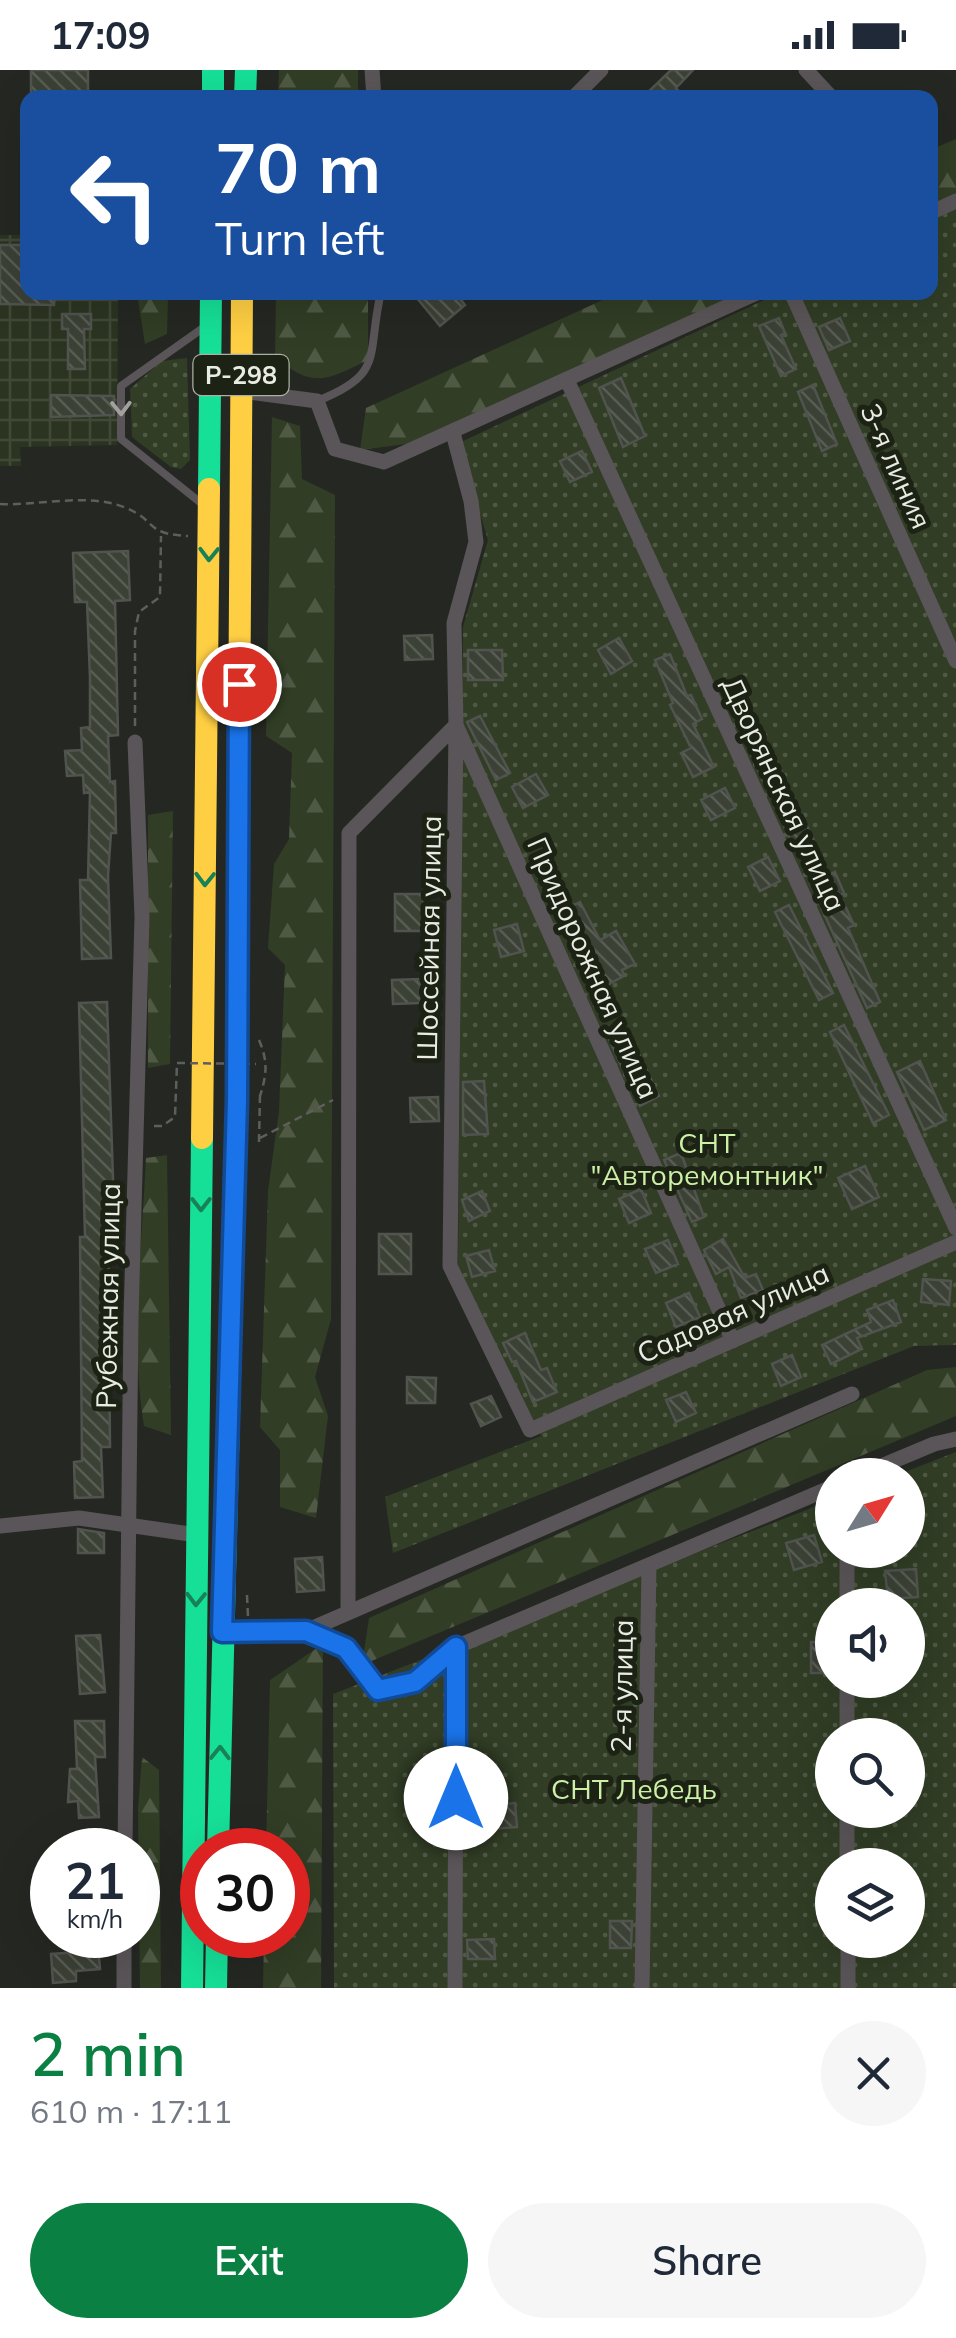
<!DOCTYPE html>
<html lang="en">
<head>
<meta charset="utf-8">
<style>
	body { margin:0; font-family:Mulish,sans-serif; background:#f6f6f7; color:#1f2937; height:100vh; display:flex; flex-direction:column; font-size:38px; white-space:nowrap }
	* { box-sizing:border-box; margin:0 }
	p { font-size:32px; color:#747a83 }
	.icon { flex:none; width:55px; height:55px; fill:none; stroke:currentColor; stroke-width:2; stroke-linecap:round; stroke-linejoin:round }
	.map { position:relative; height:1918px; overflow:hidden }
	.side { display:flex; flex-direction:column; background:#fff; flex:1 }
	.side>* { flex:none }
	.banner { position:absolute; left:20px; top:20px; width:918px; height:210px; border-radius:20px; box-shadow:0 10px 40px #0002; background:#1a4fa0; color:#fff; overflow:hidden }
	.needle { width:65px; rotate:53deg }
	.buttons { position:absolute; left:815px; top:1388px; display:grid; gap:20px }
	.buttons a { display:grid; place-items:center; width:110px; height:110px; border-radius:50%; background:#fff; box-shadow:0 10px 40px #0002; font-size:50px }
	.speed { position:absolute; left:30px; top:1758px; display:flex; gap:20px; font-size:50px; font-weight:700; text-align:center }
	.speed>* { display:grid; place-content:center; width:130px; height:130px; border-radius:50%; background:#fff; box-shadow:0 10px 40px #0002; line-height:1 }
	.speed small { font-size:25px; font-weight:400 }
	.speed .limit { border:15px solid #d22; background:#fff; color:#111 }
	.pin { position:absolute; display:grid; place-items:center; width:85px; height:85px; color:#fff; margin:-42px; border:5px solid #fff; border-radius:50%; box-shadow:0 2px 10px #0007 }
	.me { position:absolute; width:110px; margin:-55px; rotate:0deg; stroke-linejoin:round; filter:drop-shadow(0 0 8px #0008) }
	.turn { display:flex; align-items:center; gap:35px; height:210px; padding:0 30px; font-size:45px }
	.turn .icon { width:130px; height:130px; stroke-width:2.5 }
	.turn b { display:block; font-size:70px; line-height:85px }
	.round { display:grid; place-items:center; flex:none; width:105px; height:105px; border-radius:52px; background:#f6f6f7 }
	.overview { display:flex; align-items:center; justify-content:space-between; height:170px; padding:0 30px }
	h1 { font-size:60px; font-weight:600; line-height:75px; color:#0b8043 }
	.cta { display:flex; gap:20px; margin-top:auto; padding:20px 30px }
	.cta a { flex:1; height:115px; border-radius:60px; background:#0b8043; color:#fff; font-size:40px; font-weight:600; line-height:115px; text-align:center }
	.cta a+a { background:#f6f6f7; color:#1f2937 }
	.status { display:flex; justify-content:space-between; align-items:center; height:70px; padding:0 50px; background:#fff; direction:ltr }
	.status svg { height:28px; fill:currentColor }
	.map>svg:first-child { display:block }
	.industrial { fill:url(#industrial-grid) }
	.grass { fill:url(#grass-dots); fill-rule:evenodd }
	.forest { fill:url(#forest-firs) }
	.building { fill:url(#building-back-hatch); stroke:#50534e; stroke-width:2.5 }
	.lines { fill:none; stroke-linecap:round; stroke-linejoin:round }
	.path { stroke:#5f5d5e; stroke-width:2.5; stroke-dasharray:8 5; stroke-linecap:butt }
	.lane { stroke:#5a5558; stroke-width:8 }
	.street { stroke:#5a5558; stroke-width:15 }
	.fast { stroke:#16e098; stroke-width:22 }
	.slow { stroke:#ffcf43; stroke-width:22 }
	.path-bridge { stroke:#5f5d5e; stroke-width:2.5; stroke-dasharray:8 5; stroke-linecap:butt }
	.oneway { stroke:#a1a09e }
	.oneway2 { stroke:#198156 }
	.route-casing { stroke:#114b97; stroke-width:25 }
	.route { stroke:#1a73e8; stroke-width:18 }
	.labels { text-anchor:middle; stroke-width:10; stroke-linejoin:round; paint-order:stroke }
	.shield { fill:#1c2214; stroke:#abafa5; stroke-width:2.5 }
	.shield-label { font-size:25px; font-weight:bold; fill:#e8ece3 }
	.street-label { font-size:28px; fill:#e8ece3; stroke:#1c2214 }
	.park-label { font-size:28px; fill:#ccf0a6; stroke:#1c2214 }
</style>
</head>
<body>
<div class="status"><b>17:09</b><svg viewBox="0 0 49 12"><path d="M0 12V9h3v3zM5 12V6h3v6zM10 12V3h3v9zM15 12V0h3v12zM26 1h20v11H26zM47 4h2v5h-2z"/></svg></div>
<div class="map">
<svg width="956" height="1918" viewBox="0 0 956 1918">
	<defs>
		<pattern id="industrial-grid" width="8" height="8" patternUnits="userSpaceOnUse" patternTransform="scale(2.5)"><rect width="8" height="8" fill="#2b3421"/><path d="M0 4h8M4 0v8" fill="none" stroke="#404836"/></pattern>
		<pattern id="grass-dots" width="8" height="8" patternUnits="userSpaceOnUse" patternTransform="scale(2.5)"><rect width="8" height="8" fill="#313d25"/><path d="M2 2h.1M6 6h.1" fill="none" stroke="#4f5944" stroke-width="1.8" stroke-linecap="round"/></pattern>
		<pattern id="forest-firs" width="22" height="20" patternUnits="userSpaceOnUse" patternTransform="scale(2.5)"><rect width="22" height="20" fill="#313d25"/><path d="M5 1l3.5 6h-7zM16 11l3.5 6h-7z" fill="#4f5944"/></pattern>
		<pattern id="building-back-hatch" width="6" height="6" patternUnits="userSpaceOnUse" patternTransform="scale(2.5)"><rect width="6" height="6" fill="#3c4136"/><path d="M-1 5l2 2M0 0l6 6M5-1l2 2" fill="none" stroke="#585d53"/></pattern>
	</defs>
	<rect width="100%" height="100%" fill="#252822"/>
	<path class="industrial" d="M0,165H27L28,222L118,223L117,375L20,377L21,396H0Z"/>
	<path class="grass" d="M956,139V1275L914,1276L393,1483L385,1427L541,1366L458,1197L463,557L488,470L459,373L779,223L930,222V151Z
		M187,288L190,390L181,399L171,397L132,367L130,319L162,291Z
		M956,1382V1918H334L333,1624L832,1430V1480H908V1405H897ZM832,1535H908V1610H832ZM832,1665H908V1740H832ZM832,1795H908V1870H832Z"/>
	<path class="forest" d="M279,0H358V27H278Z
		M956,69V126L930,137V80Z
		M137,223H168L167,264L145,274Z
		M276,223H368V290C327,310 312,320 275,286Z
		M618,223H744L414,373L360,380L366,338Z
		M272,347L300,356L302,409L335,425L331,1249L315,1307L328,1346L316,1448L280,1437V1380L260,1357L268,1121L279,1041L285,895L268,878L274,794L289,769L292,683L266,666Z
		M173,741L170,994L148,998V745Z
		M167,1085L171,1365L144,1356C130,1269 142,1176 146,1088Z
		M956,1297V1346L362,1595L369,1548L927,1300Z
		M323,1574L321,1918H263L264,1865H288V1780H266L270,1610Z
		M142,1687L159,1700L161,1918H140L138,1740Z"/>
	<path class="building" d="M31,0H88V28H31Z
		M671,0H693L676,18L685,28H642Z
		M0,175H28V222H55L54,235L0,234Z
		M412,222H455L465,235L440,256Z
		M62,244H91V259H84L85,299H68V259H62Z
		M779,248L785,263L781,265L796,299L781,306L759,256Z
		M840,248L850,271L829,280L819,257Z
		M621,308L645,366L623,377L599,318Z
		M813,315L837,374L822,381L798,322Z
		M51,325L114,326V345L51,347Z
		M582,381L592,402L570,412L560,391Z
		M128,481L130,530L115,531L118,665L108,666L110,712L115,711L116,763H111L108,806L111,888L82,889L80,810H88L90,722L84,723L83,705L67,706L65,681L82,680L81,658L90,657V608L87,532H75L73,483Z
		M432,565L433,589L405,590L404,566Z
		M619,568L632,591L611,604L598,580Z
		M468,580H502L503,610H468Z
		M670,584L687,626L691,625L702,649L693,654L714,697L693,707L681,683L691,678L670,635L673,633L655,590Z
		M480,646L510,703L496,710L467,652Z
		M770,677L782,702L763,711L752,686Z
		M536,704L548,725L523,738L512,717Z
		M725,718L735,738L711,750L701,730Z
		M793,726L815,773L796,782L774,734Z
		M768,787L780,811L760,821L748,797Z
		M835,802L844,823L840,825L854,855L848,858L880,932L867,938L810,813Z
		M395,824H423L424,861H395Z
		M580,832L600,870L616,861L635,894L622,900L624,906L605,916L560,843Z
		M789,835L833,923L819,930L775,842Z
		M517,854L524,881L501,887L494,860Z
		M420,909V933L393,934L392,910Z
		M107,932L113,1108V1149H108L110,1377H101L103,1427L75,1428L74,1392L82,1391L80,1167H85L79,933Z
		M844,955L889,1045L873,1053L830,962Z
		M627,959L659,1026L640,1036L609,969Z
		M920,991L946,1050L924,1060L897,1002Z
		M484,1011L488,1064L463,1065V1012Z
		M438,1027L439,1051L411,1052L410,1028Z
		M681,1083L704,1147L692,1152L664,1090Z
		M865,1096L879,1127L852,1139L838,1108Z
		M641,1119L651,1143L629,1153L619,1129Z
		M482,1121L490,1141L469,1151L462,1130Z
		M379,1164H411V1204H379Z
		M723,1169L745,1208L756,1204L763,1220L741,1228L729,1197L716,1204L704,1180Z
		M668,1170L678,1194L656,1203L645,1179Z
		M489,1180L495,1201L472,1207L466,1186Z
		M923,1209L951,1211L949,1235L921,1232Z
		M689,1223L700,1247L676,1257L666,1233Z
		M893,1230L901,1252L857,1268L862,1279L831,1294L822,1275L871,1252L867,1240Z
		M525,1263L541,1300L547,1298L557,1322L533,1332L516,1291L512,1292L503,1273Z
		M792,1285L801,1307L781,1316L772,1294Z
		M407,1307L436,1308L435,1333H407Z
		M686,1322L696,1343L676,1352L666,1330Z
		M491,1326L501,1347L481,1356L471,1334Z
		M78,1459L104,1463V1483H78Z
		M814,1465L822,1492L794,1500L786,1473Z
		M322,1487L324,1520L297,1522L295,1489Z
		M916,1499L918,1527L888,1529L885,1501Z
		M100,1565L105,1622L80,1624L76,1566Z
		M811,1572H831V1603H811Z
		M75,1651H104L105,1687H95L99,1747L79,1748L78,1731L68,1732L70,1699H77Z
		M515,1733L517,1757L493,1759L491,1736Z
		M610,1851H632L631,1878H610Z
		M79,1865H97L100,1899L76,1901V1911L53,1913L51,1884L78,1882Z
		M494,1869L495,1889H468L467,1870Z"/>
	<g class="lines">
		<path class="path" d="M0,434C39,436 89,422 126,438C158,451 144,464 188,466
			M135,656V561L139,542L160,527L161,466
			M259,970C268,991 267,1004 260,1026
			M154,1056H162L175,1047L177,993
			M260,1068L333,1030
			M259,1072L260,1025
			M247,1525L248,1547"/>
		<path class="lane" d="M317,331C386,304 366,286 381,222
			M201,433L121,369V316L203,258"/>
		<path class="street" d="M372,0L374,28
			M806,0L832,28
			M573,28L601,0
			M930,143L956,131
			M791,222L956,591
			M567,310L956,1158
			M241,321L317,331L335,379L384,392L759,222
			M453,363L471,431L476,472L454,553L456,655L450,1196L530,1360L956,1172
			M860,1405L934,1374L956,1369
			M0,1456L79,1448L197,1465
			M847,1480V1535
			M348,1543L349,763L456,655L733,1271
			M306,1561L852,1324
			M221,1562L306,1561L347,1578L378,1620L415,1612L456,1577L832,1417
			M847,1610V1665
			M847,1740V1795
			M125,1780L131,1249L142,847L135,672
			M848,1870V1918
			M124,1918V1865
			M455,1918L456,1577
			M642,1918L649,1495"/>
		<path class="fast" d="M213,0V28
			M245,28L246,0
			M209,419L211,222
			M218,1780L237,1031L238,826
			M192,1918L202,1068
			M216,1918L217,1865"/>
		<path class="slow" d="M238,826L242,222
			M202,1068L209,419"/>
		<path class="path-bridge" d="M177,993L256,994"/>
	</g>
	<defs><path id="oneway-chevron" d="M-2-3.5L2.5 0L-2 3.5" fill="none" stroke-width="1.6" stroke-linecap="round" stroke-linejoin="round" transform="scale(2.5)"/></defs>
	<use class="oneway" href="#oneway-chevron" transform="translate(121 338) rotate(89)"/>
	<g class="oneway2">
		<use href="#oneway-chevron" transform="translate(209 484) rotate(91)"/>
		<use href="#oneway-chevron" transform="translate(205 809) rotate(91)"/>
		<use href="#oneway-chevron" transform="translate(201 1134) rotate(90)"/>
		<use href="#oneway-chevron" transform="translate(196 1529) rotate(91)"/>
		<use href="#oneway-chevron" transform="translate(220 1683) rotate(-89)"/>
	</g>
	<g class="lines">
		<g class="route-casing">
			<path id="route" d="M239,614L237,1031L222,1562L306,1561L346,1578L378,1620L415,1612L456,1577V1728"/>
		</g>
		<use href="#route" class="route"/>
	</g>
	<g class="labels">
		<rect class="shield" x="193.5" y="285" width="95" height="40" rx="8"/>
		<g class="shield-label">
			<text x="241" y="314">Р-298</text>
		</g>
		<g class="street-label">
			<text transform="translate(896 396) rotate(66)" y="10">3-я линия</text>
			<text transform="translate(784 724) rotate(65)" y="10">Дворянская улица</text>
			<text transform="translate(429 868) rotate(-89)" y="10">Шоссейная улица</text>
			<text transform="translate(593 898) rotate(66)" y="10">Придорожная улица</text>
			<text transform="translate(108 1226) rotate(-89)" y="10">Рубежная улица</text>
			<text transform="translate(733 1243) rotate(-24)" y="10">Садовая улица</text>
			<text transform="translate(622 1616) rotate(-89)" y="10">2-я улица</text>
		</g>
		<g class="park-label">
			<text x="707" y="1083">СНТ<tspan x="707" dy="32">"Авторемонтник"</tspan></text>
			<text x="634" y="1729">СНТ Лебедь</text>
		</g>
	</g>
</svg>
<div class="buttons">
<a><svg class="needle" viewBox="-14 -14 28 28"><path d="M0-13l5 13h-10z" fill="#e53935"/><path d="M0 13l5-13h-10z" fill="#747a83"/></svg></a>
<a><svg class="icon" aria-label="sound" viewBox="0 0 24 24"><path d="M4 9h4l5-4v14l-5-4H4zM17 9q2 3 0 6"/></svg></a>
<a><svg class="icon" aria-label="search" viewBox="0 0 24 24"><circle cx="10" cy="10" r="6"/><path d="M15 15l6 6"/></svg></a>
<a><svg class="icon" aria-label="layers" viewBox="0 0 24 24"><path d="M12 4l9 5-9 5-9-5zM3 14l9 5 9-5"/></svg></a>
</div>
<div class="speed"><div>21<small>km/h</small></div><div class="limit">30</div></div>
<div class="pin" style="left:239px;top:614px;background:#d93025"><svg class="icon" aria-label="arrive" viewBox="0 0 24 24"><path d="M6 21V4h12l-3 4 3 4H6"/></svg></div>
<svg class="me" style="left:456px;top:1728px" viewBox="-20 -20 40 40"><circle r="19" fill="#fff"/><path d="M0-13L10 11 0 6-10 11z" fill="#1a73e8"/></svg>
<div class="banner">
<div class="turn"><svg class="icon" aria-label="left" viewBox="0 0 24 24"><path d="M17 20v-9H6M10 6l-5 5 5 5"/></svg><div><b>70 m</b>Turn left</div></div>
</div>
</div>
<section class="side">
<div class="overview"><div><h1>2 min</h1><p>610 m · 17:11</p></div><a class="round"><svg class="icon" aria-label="close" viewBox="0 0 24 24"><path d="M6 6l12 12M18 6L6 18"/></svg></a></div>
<div class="cta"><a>Exit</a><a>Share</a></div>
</section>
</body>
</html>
